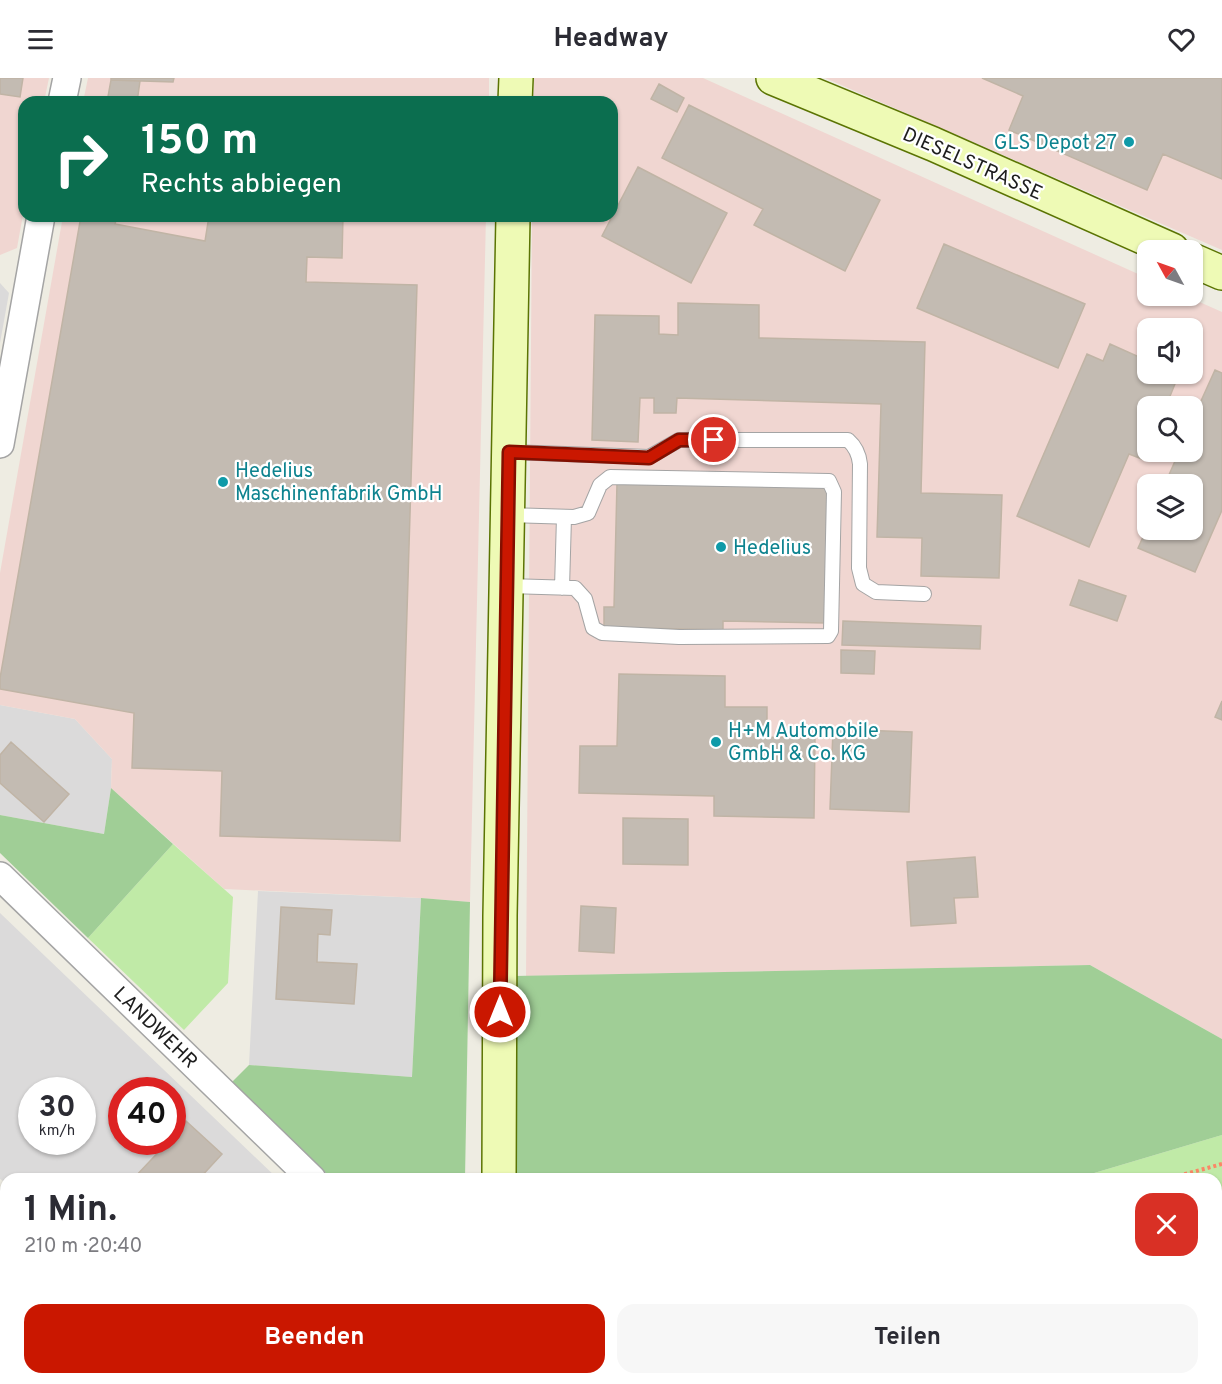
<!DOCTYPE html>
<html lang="de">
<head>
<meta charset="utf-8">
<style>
	body { margin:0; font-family:Overpass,sans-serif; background:#f7f7f7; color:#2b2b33; height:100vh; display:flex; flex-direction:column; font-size:22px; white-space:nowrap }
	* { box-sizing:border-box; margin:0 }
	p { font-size:20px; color:#7c7c81 }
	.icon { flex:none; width:33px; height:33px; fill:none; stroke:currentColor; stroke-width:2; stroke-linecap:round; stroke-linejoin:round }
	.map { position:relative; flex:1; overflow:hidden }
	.side { position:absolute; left:0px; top:1095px; width:1222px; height:212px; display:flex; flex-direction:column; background:#fff; border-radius:18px 18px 0 0; box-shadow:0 2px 4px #0004 }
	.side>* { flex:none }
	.guide { position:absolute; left:18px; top:18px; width:600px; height:126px; border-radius:18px; box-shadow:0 2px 4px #0004; background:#0b6e4f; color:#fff; overflow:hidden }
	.needle { width:39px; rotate:310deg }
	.fabs { position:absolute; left:1137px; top:162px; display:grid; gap:12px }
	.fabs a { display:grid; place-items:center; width:66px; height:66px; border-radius:12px; background:#fff; box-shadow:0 2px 4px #0004; font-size:30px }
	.speed { position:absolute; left:18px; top:999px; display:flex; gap:12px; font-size:30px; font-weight:700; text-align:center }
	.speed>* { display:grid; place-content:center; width:78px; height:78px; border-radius:50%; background:#fff; box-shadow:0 2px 4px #0004; line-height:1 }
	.speed small { font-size:15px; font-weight:400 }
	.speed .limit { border:9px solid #d22; background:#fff; color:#111 }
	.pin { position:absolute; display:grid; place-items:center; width:51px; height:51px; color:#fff; margin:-26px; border:3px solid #fff; border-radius:50%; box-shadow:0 2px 6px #0007 }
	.me { position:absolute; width:66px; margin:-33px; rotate:0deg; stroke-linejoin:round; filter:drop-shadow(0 0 4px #0008) }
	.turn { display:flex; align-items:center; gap:21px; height:126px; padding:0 24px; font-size:27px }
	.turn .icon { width:78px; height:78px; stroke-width:2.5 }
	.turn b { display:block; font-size:42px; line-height:51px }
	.round { display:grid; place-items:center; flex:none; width:63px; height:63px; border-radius:18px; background:#f7f7f7 }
	.summary { display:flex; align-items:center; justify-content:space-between; height:102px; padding:0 24px }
	h1 { font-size:36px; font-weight:700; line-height:45px }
	.cta { display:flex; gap:12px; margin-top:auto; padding:12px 24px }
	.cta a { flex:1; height:69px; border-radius:18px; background:#ca1700; color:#fff; font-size:24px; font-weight:700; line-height:69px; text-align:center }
	.cta a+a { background:#f7f7f7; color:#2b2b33 }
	header { display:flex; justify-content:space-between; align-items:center; height:78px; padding:0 24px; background:#fff; font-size:27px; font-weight:700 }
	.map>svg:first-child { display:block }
	.residential { fill:#dbdada; fill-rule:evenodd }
	.commercial { fill:#f0d6d1; fill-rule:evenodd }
	.farmland { fill:#e7eecd }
	.grass { fill:#c0eaa7 }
	.forest { fill:#a0ce96 }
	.building { fill:#c3bbb2; stroke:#c0b4a5; stroke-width:1.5 }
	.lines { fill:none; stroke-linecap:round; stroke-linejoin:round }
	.lane-casing { stroke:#a4a4a4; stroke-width:16 }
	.street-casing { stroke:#a4a4a4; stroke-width:30 }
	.secondary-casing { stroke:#5b7403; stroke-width:36 }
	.path { stroke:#fb8766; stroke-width:4; stroke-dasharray:3 3; stroke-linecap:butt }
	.lane { stroke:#fff; stroke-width:14 }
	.street { stroke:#fff; stroke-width:27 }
	.secondary { stroke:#eefab5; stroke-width:33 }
	.route-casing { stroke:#830f00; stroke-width:15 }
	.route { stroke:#ca1700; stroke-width:10 }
	.culture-dot { fill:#0f9aa8; stroke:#fff; stroke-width:2 }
	.labels { text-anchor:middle; stroke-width:4.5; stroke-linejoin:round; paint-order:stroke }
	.culture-label { font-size:20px; fill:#0d838f; stroke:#fff; text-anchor:start }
	.street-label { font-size:20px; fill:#1d1d1d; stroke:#fff }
</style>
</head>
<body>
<header><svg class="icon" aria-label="menu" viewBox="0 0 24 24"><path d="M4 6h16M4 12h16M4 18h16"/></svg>Headway<svg class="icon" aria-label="heart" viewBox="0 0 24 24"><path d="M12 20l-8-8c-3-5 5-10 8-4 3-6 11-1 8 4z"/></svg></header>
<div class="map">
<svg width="1222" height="1306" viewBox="0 0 1222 1306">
	<rect width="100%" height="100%" fill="#eeece2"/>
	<path class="residential" d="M0,205L9,215L0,265Z
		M0,627L75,641L112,681L111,710L104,756L0,737Z
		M258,813L421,820L412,999L249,987Z
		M0,835L278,1101H6V1105L0,1101ZM32,1012H82V1064H32ZM122,1012H172V1064H122Z
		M196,1300H469L470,1306H194Z"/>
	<path class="commercial" d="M0,0H49L44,24H24V131L17,170L0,177Z
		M88,0H489V24H83Z
		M534,0H703L1147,200L1148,218H1186L1222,234V961L1090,887L526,898L532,138H612V24H533ZM1148,250H1192V296H1148ZM1148,328H1192V374H1148ZM1148,406H1192V452H1148Z
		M825,0H1222V172Z
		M63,138H486L470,824L421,820L224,811L111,710L112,681L75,641L0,627V495Z"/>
	<path class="farmland" d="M0,1119L6,1124V1167L0,1177Z"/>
	<path class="grass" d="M173,766L233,819L228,905L184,952L88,860Z
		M1222,1057V1306H800L799,1301L1216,1300V1101H1074Z
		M6,1168V1300L196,1301L194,1306H0V1177Z"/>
	<path class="forest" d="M111,710L173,766L88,860L0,775V737L104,756Z
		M421,820L470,824L465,1101H332L232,1004L249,987L412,999Z
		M1090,887L1222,961V1057L1074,1101H513L514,898Z
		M799,1300L800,1306H513V1301Z"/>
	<path class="building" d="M0,0H23L20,19L0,16Z
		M111,0H174L173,4L111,2Z
		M982,0H1222V101L1163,76L1147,112L1009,52L1023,18Z
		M111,2L140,3L137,24H107Z
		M659,6L684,20L677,34L651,21Z
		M220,19L280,21V24H220Z
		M689,27L880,122L845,193L754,147L763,131L662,80Z
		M638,89L727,135L691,205L602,158Z
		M81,138H117L115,146L205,163L209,138H343L342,180L307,179L306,204L417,207L400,763L220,758L222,693L132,690L134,635L0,611V600Z
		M944,166L1085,226L1058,290L917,230Z
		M678,225L759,227V260L925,264L921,415L1002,417L999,500L921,498L922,460L877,459L881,326L677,320L676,335H654V320H640L638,364L592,362L595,237L659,238V256L678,257Z
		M1110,266L1148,283V296H1179L1166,328H1148V370L1142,381L1129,376L1089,469L1017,438L1087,276L1103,283Z
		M1215,292L1222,295V432L1195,494L1138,470L1148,448V452H1192V406H1165L1179,374H1192V343Z
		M617,405L829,409L825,545L723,543V552L604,549V529H614Z
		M1079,502L1126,518L1117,543L1070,527Z
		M843,543L981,548L980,571L842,567Z
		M841,572L875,573L874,596L841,595Z
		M619,596L725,598V629H767V659L815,660L814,740L714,738V718L579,715L580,668H617Z
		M1222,623V642L1215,639Z
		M833,651L912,654L909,734L830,731Z
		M11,664L69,716L44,744L0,705V677Z
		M623,740L688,741V787L623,786Z
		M975,779L978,819L954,820L956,845L911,848L907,784Z
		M581,828L616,830L614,875L579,873Z
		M281,829L332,832L330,857L318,856L317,884L357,886L354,926L276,921Z
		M186,1043L222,1076L199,1101H133L168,1064H172V1058Z
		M208,1300H267L264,1306H220Z
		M353,1300H401L398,1306H350Z"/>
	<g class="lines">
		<g class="lane-casing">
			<path id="lane" d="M509,374L649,379L679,362H848C856,369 859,376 860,386L859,490L863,506L876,514L924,516
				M506,508L575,510L585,521L593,550L602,555L679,559L828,558L831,553L834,414L829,403L610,399L600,407L588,435L574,439L508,437
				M562,510L564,439"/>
		</g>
		<g class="street-casing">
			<path id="street" d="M62,24L67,0
				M0,366L41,138
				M0,798L312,1101"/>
		</g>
		<g class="secondary-casing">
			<path id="secondary" d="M773,0L933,66L1172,172
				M515,24L516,0
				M1192,182L1222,195
				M499,1101L500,838L513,138
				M500,1300L501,1306"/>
		</g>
		<path class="path" d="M1167,1101L1222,1086"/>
		<use href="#lane" class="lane"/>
		<use href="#street" class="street"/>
		<use href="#secondary" class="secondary"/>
	</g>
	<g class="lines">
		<g class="route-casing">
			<path id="route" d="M500,934L509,374L649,380L679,362H714"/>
		</g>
		<use href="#route" class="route"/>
	</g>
	<g class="culture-dot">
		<circle cx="1129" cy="64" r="6"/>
		<circle cx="223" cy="404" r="6"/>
		<circle cx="721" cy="469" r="6"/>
		<circle cx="716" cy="664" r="6"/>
	</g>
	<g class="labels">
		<g class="culture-label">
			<text x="1117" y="71" text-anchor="end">GLS Depot 27</text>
			<text x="235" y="399">Hedelius<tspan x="235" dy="23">Maschinenfabrik GmbH</tspan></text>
			<text x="733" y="476">Hedelius</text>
			<text x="728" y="659">H+M Automobile<tspan x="728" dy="23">GmbH &amp; Co. KG</tspan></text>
		</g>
		<g class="street-label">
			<text transform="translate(973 85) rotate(24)" y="7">DIESELSTRASSE</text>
			<text transform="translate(156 949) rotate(44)" y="7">LANDWEHR</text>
		</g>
	</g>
</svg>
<div class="fabs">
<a><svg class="needle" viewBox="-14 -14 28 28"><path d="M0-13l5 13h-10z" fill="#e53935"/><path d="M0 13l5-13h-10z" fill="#7c7c81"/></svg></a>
<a><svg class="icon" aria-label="sound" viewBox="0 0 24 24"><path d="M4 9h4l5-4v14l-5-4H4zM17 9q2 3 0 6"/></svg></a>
<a><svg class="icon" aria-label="search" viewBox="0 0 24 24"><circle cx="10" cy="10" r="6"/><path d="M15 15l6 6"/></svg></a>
<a><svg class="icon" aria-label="layers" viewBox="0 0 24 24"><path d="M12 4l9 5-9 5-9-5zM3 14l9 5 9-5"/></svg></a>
</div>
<div class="speed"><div>30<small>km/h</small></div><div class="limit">40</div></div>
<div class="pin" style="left:714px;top:362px;background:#d93025"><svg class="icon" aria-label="arrive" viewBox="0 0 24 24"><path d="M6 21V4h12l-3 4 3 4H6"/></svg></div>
<svg class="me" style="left:500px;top:934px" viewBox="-20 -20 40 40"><circle r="17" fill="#ca1700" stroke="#fff" stroke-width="3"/><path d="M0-11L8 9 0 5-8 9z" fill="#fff"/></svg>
<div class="guide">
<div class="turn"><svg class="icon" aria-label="right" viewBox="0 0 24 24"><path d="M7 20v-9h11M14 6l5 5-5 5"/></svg><div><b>150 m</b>Rechts abbiegen</div></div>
</div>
<section class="side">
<div class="summary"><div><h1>1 Min.</h1><p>210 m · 20:40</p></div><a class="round" style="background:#d93025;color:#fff"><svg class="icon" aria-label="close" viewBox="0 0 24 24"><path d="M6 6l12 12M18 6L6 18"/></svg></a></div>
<div class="cta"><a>Beenden</a><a>Teilen</a></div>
</section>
</div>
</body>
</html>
